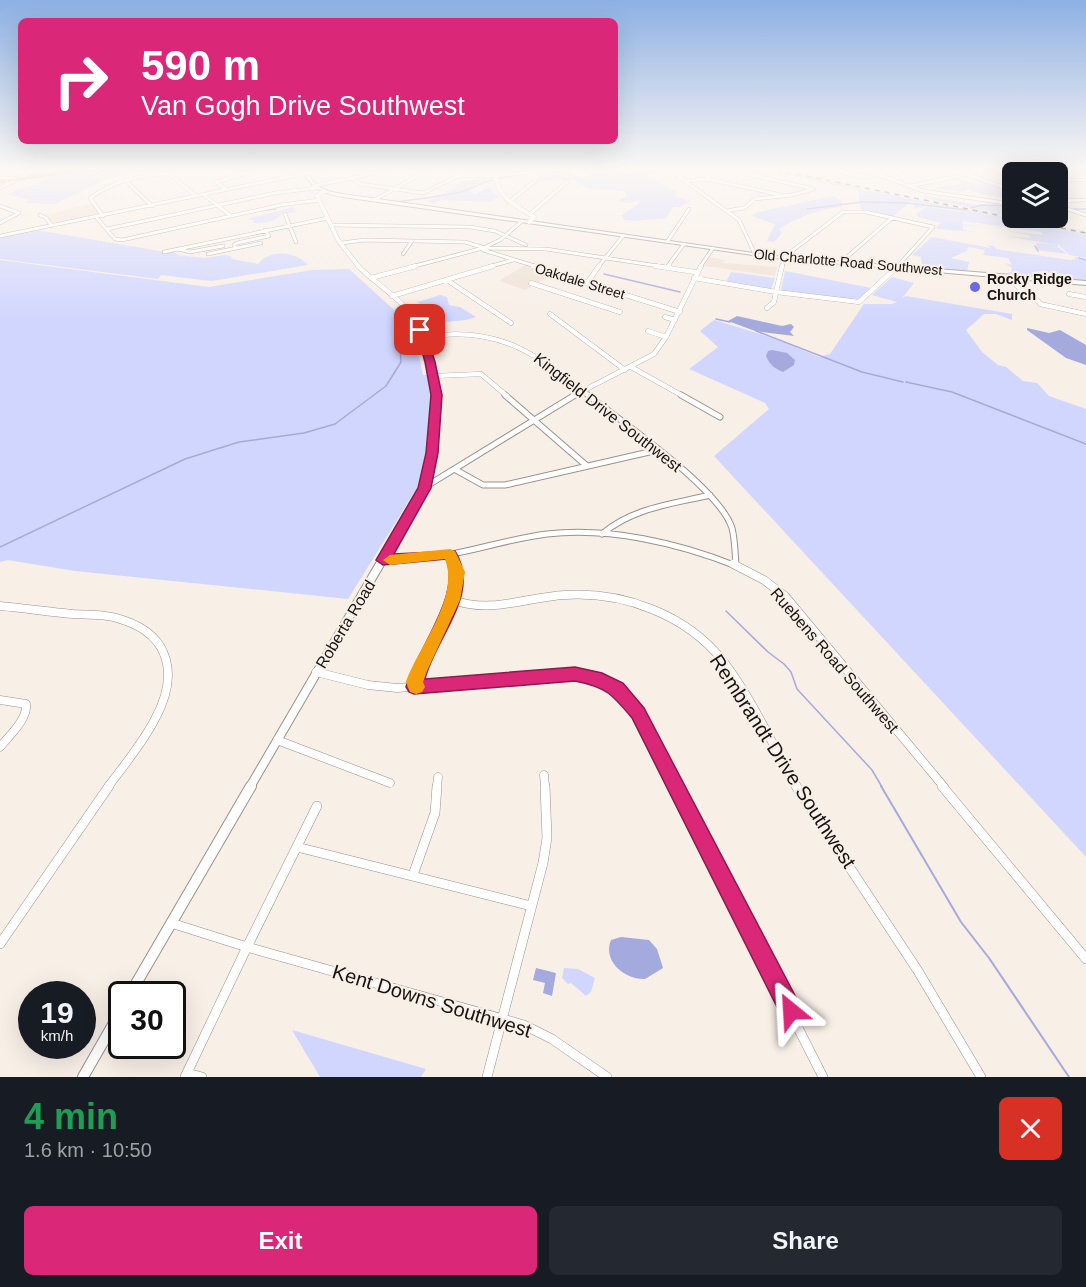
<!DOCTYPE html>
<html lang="en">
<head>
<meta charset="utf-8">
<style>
	body { margin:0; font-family:Arial,sans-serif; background:#242831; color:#f1f3f6; height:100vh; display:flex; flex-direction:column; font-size:22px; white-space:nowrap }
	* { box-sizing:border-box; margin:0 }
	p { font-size:20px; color:#9ea1a6 }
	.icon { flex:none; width:33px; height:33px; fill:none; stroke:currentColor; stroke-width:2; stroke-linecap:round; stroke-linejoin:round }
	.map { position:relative; height:1077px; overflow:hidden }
	.panel { display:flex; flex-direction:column; background:#171b24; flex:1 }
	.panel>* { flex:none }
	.hud { position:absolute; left:18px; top:18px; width:600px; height:126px; border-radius:9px; box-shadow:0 6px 24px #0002; background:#db2777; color:#fff; overflow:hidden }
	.buttons { position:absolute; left:1002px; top:162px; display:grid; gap:12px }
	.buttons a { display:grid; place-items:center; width:66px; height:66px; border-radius:9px; background:#171b24; box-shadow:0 6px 24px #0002; font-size:30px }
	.speed { position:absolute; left:18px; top:981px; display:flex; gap:12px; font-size:30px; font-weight:700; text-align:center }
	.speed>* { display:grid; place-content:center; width:78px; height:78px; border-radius:50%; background:#171b24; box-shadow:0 6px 24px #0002; line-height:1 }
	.speed small { font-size:15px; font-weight:400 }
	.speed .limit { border:3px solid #111; border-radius:9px; background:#fff; color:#111 }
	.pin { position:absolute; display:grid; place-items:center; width:51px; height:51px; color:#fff; margin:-26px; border-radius:12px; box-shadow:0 3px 9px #0006 }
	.me { position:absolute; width:66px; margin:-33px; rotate:333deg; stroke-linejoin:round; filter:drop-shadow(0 0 4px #0008) }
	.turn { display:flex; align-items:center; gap:21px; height:126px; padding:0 24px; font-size:27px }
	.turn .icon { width:78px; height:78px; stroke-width:2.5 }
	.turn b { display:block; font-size:42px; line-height:51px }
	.round { display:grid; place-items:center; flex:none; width:63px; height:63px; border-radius:9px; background:#242831 }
	.summary { display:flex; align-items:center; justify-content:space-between; height:102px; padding:0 24px }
	h1 { font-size:36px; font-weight:600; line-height:45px; color:#1e9e55 }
	.action { display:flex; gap:12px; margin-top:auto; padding:12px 24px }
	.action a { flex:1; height:69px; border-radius:9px; background:#db2777; color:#fff; font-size:24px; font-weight:600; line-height:69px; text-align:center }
	.action a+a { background:#242831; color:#f1f3f6 }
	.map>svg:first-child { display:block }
	.built { fill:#f0e1d4 }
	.green { fill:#d1d6ff }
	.water { fill:#a5aade }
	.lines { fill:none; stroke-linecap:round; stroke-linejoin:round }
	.stream-far1 { stroke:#a5aade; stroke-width:1.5 }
	.stream { stroke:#a5aade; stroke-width:2 }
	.minor-far4-casing { stroke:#9a928b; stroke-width:4 }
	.minor-far3-casing { stroke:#9a928b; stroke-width:5 }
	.minor-far2-casing { stroke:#9a928b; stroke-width:7 }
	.minor-far1-casing { stroke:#9a928b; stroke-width:9 }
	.minor-casing { stroke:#9a928b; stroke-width:10 }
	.tertiary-far4-casing { stroke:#9a928b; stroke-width:4.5 }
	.tertiary-far3-casing { stroke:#9a928b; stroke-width:5 }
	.tertiary-far2-casing { stroke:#9a928b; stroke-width:8 }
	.tertiary-far1-casing { stroke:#9a928b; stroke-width:10 }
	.tertiary-casing { stroke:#9a928b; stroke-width:12 }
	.secondary-casing { stroke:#9a928b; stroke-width:2 }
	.trunk-casing { stroke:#9b662e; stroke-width:1 }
	.minor-far4 { stroke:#fff; stroke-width:3 }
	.minor-far3 { stroke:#fff; stroke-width:4.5 }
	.minor-far2 { stroke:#fff; stroke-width:5 }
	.minor-far1 { stroke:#fff; stroke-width:8 }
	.minor { stroke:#fff; stroke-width:9 }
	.tertiary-far4 { stroke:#fff; stroke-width:4 }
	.tertiary-far3 { stroke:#fff; stroke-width:4.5 }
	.tertiary-far2 { stroke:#fff; stroke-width:6 }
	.tertiary-far1 { stroke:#fff; stroke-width:8 }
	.tertiary { stroke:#fff; stroke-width:10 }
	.secondary { fill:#fff; fill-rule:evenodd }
	.trunk { fill:#e8a864; fill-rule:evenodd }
	.rail { stroke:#6a6561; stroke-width:1.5; stroke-dasharray:5 5; stroke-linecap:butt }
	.route { fill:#db2777; stroke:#8e194d; stroke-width:1.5 }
	.slow { fill:#f59e0b }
	.poi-dot { fill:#6b68e2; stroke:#f8efe7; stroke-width:2 }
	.labels { text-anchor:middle; stroke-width:4.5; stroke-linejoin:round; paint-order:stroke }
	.far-street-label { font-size:14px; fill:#161311; stroke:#f8efe7 }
	.far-poi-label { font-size:14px; font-weight:bold; fill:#161311; stroke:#f8efe7; text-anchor:start }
	.street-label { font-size:16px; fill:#161311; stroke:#f8efe7 }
	.near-street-label { font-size:20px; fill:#161311; stroke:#f8efe7 }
</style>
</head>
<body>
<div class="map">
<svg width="1086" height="1077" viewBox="0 0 1086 1077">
	<rect width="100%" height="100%" fill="#f8efe7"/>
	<path class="built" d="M91,204L101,215L55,225L46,215Z
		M975,208L1086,231V234L971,210Z
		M710,257L725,260L723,263L777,267L775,276L704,266Z
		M525,265L554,274L525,290L499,281Z"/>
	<path class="green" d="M99,168H155L104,180L55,204L25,203L30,200L6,194L38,184L50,175Z
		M665,168L668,170L644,175L677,192L674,196L691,201L680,207H673L665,219C651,218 638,222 624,220L622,215L640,203L637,200L630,203L618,201L627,195L625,191L589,189L573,180L536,181L539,176L534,172L562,170L577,177H588L587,175L606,169L634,172L639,169Z
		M740,168H762L961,209L910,202L892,217L861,210L858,190L768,171L764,175L738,170Z
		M493,178V181L475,184L470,191L475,194L489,187L498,197L490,202L441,200L434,203L426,202L453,189L462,181Z
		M958,178L976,185L987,183L1012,191L1006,194L1012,197V200C997,196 982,195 969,190L962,192L935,188L963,183L954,179Z
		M833,196L842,201V207C823,208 795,218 779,229L782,233L774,242L767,241L775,224L751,216L758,212Z
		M926,196L983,206L1012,207V216L924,198Z
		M915,205L956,211L971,210L1086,234V258L1069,255L1058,244V247L1067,254L1037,250L1036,243L1056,245L1006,236L1032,238L1029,235L1007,231L1043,235L1041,232L963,221L962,224L995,229L963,225V230L977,232L938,229L936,227L941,223L918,217L916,214L926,207L913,208Z
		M293,207L297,212L282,214C276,222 263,223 253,223L254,220L247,219Z
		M36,230L166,252L172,251L178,255L204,258L225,255L231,256L232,259L258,264C269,249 297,251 308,265L211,281L161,275L158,279L0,259V237Z
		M932,237L991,248L986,245L994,246L996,249L1070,260L1076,259L1073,257L1086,259V281C1078,280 1067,280 1060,278C1051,275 1047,269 1036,272L1042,277L1008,274L1007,273L1011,272L1012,268L1005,263L1012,265L1008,258L983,255L985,250L968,247L967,251L951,258L969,262L967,272L932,269L928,264H922L921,257L912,255Z
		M0,260L209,287L312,270L349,269L403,318L415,339L423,375H430L432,394L429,437L417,488L348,599L75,571L8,560L0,562Z
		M785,271L871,288L859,300L781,291Z
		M731,272L775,278L771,289L726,282Z
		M892,277L914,283L902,298L906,296L1012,314V320L996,314H984L966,330L982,352L998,365L1006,367L1023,381L1037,383L1049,396L1086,409V857L714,456L769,409L765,403L689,369L718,347L700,331L714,320L776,339L819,357L830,354L864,304H892L897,302L872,295Z
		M440,295L447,297L449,305L460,307L476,317L466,320L425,324L424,317L428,312L418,302Z
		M564,968L578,969L595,978L591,992L586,996L571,983L568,984L562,978Z
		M292,1030L426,1069L421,1077H320Z"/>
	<path class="water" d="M737,316L782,326L791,324L794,327L790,332L794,336L755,331L728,321Z
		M1027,328L1049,333L1060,330L1086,345V365L1066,358L1027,330Z
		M772,350L787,353L795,360L794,365L783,372C775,369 769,364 766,356L768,351Z
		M621,937L649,940L657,949L663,968L645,979C626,980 602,962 611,940Z
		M536,968L556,973L552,996L543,993L545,983L533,980Z"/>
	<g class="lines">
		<path class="stream-far1" d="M517,173L520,170L553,168
			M87,177L113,168
			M498,179L513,176
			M398,202C417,199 437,197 456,193C470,190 480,183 493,180
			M971,208L981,205L1012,206
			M807,209L862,202L906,203L966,210
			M1074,209H1086
			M257,211L276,209
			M1035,246L1038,251
			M1079,258L1086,260
			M604,274L680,292
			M716,319L730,322
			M756,331L862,372L903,382
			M906,382L952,392L1086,444
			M0,547L185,459L239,442L304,433L335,424L386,386L401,362L400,347L412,329
			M726,611L768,652L784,664L791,672L797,689L872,770L882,787"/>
		<path class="stream" d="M881,786L961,922L989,958L1069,1077
			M801,1022L808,1023"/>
		<g class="minor-far4-casing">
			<path id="minor-far4" d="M457,168V171
				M667,168L739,220L755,254
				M821,168L865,177L915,168
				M861,168L923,191L1012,204
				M968,175L1012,190
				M0,178H15
				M350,178L361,184L423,193L458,176H495L572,168
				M707,179L781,195
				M1058,180H1086
				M126,181L152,206
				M685,181L707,179L713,171L724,169L814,189L792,195L755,199L744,208L726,211
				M313,186L400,168
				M910,186L998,168
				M0,188L26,175L33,168
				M227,190L216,182L264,168
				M204,195L231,216
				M374,200L425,172L417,168
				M1058,201L1086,200
				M509,202L535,181
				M0,206L19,213L0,223
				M1058,206L1086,215
				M285,214L296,242
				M530,214L568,181
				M40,215L46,218L52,226
				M103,216L90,198C114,181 140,174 169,174L196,196
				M96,217L115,239L122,240L281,205L319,200
				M332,225L470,227L495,231L526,245
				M107,229L275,193L316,188
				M0,236L332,168
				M667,242L689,209
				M342,243L364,240L465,242L485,248L546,249L665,267
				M236,248L234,245L237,243L269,236L265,230
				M178,249L190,252L223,246
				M483,250L538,267
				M164,252L328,218
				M208,254L261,243
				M403,254L412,241
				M840,263L892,218
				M411,267L483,248L500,240L522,221
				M488,267L513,260
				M598,267L623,236
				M667,267L684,244
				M700,267L713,248
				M782,267L784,257L843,212H866L933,227L897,267"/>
		</g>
		<g class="minor-far3-casing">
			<path id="minor-far3" d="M533,266L680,312
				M655,266L695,272
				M667,268L669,266
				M1019,277L1017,286L1039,302
				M371,278L416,266
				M694,278L776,292
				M447,280L511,323
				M531,283L620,312
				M587,283L599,266
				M776,292L859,302L898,266
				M776,292L782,266
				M1069,294L1086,297
				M392,296L493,266
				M1040,304L1086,314
				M767,308L774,302L776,292
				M550,314L625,370
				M665,317L675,320
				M648,331L666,337
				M423,337C498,325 534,352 589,396
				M631,367L683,396
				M434,376L481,374L507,396
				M573,396L654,354L666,337L701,266"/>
		</g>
		<g class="minor-far2-casing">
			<path id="minor-far2" d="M505,395L587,466
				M588,395C623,423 719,488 732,528C735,540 735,553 736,565
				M681,395L720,417
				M456,470L483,485H505L658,450
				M425,487L575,395
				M602,534C632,508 672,504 710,495
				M450,554L455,566
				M383,560C406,559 429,558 452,554C484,548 514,538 547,534C609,527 679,543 736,566"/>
		</g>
		<g class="minor-far1-casing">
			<path id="minor-far1" d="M733,564L764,580L785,596L944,787
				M453,600C492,614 526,597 565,595C623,591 687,615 723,661C752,698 773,747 797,787
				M0,606C24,608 49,612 73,614C90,615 107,614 123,620C172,636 178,677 155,719C143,743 124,765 108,787
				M316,672L368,685L397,688L575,674C636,683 651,738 676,787
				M414,687C422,652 467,596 454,564
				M0,700L26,704C28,719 9,736 0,747
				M277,740L390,783
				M544,775L545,787
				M437,787L438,777"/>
		</g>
		<g class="minor-casing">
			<path id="minor" d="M675,786L823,1077
				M796,786L918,971L981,1077
				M942,786L1086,959
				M317,806L247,947L524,1025L552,1039L607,1077
				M297,847L531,906
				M413,875L435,813L437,786
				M171,923L247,947L185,1077
				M0,944L109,786
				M187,1073L202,1077
				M487,1077L543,863L547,838L545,786"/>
		</g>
		<g class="tertiary-far4-casing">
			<path id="tertiary-far4" d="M495,168C496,199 511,202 534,217L529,222
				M324,191L317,196L338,240L359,267"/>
		</g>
		<g class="tertiary-far3-casing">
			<path id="tertiary-far3" d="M358,266C373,281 392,293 407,309C427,331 432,367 434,396"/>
		</g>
		<g class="tertiary-far2-casing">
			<path id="tertiary-far2" d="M379,566L426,485L434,432V395"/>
		</g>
		<g class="tertiary-far1-casing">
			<path id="tertiary-far1" d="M250,787L380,564"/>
		</g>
		<g class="tertiary-casing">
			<path id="tertiary" d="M130,994L251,786
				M83,1077L122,1009"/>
		</g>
		<g class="secondary-casing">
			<path id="secondary" d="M300,168H304C314,186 322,191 343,194L774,256L1086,281V285L774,258L343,197C320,193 312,188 300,168Z"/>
		</g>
		<g class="trunk-casing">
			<path id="trunk" d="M85,168H95L0,183V181Z"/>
		</g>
		<use href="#minor-far4" class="minor-far4"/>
		<use href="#minor-far3" class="minor-far3"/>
		<use href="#minor-far2" class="minor-far2"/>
		<use href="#minor-far1" class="minor-far1"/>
		<use href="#minor" class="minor"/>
		<use href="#tertiary-far4" class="tertiary-far4"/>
		<use href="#tertiary-far3" class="tertiary-far3"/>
		<use href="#tertiary-far2" class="tertiary-far2"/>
		<use href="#tertiary-far1" class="tertiary-far1"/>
		<use href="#tertiary" class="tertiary"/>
		<use href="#secondary" class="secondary"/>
		<use href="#trunk" class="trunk"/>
		<path class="rail" d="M767,168L1086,233"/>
	</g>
	<linearGradient id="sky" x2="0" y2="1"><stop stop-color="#8db0e4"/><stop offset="0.53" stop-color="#fcf8f4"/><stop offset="1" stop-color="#fcf8f4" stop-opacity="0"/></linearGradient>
	<rect width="1086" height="319" fill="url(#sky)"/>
	<path class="route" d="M420,327L425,330L435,362L442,395L438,453L431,488L394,554L455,551C482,595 435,637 425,679L575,667L602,673L623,683L644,708L799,1003L802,1011L799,1019L791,1023L783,1019L632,718C612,694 606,687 575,681L414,694L409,692L406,687C416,651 462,595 446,559L383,565L376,560L418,488L426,453L431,395L425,362L416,330Z"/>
	<path class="slow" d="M450,549L455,551L465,572L460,600L427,671L423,682L425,687L422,692L416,694L410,692L406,682C419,646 460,598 445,559L390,565L383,560L390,555Z"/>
	<circle class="poi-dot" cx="975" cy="287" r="6"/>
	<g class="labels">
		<g class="far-street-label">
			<text transform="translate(848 262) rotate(5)" y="5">Old Charlotte Road Southwest</text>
			<text transform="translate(580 281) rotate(17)" y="5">Oakdale Street</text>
		</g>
		<g class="far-poi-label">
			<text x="987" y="284">Rocky Ridge<tspan x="987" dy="16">Church</tspan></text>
		</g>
		<g class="street-label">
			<text transform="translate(608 412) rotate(38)" y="6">Kingfield Drive Southwest</text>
			<text transform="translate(345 624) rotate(-59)" y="6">Roberta Road</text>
			<text transform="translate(835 660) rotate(49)" y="6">Ruebens Road Southwest</text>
		</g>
		<g class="near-street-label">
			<text transform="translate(783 761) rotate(57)" y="7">Rembrandt Drive Southwest</text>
			<text transform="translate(432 1001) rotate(17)" y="7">Kent Downs Southwest</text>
		</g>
	</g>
</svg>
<div class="buttons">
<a><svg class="icon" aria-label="layers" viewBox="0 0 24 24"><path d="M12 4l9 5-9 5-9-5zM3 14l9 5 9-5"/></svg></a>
</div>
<div class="speed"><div>19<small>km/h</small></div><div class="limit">30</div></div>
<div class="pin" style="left:420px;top:330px;background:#d93025"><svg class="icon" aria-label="arrive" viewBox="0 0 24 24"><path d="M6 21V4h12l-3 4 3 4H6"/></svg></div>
<svg class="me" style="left:791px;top:1011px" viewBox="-20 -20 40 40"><path d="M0-17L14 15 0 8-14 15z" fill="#db2777" stroke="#fff" stroke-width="4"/></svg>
<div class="hud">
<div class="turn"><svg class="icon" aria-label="right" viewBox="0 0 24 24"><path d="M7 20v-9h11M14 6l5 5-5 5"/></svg><div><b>590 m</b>Van Gogh Drive Southwest</div></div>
</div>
</div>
<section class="panel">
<div class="summary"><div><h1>4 min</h1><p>1.6 km · 10:50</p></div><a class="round" style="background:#d93025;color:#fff"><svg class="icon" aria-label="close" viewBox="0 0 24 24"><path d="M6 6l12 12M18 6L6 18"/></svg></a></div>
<div class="action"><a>Exit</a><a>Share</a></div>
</section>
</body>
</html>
